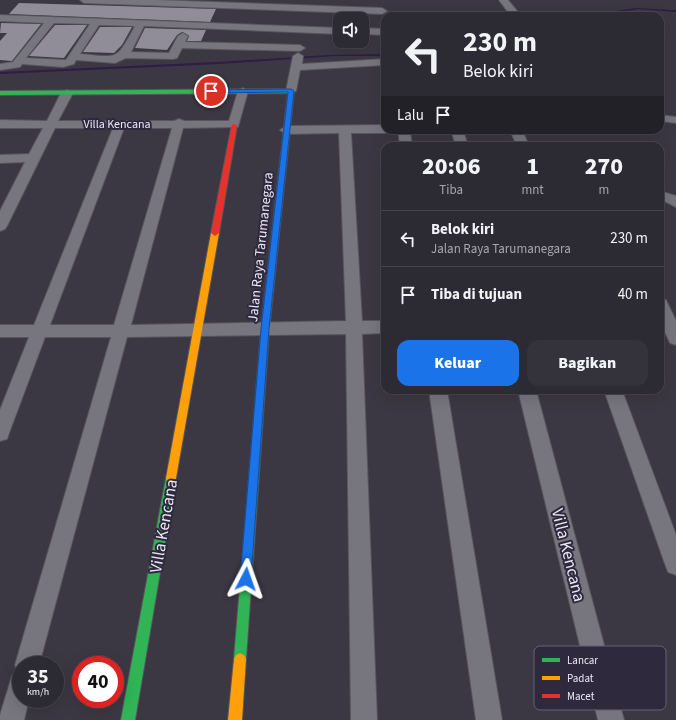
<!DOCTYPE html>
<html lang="id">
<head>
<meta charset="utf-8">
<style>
	body { margin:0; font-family:"Source Sans 3",sans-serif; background:#34323a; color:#f1f3f6; height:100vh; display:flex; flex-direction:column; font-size:15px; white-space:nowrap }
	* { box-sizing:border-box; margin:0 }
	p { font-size:13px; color:#a6a7ac }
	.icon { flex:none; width:22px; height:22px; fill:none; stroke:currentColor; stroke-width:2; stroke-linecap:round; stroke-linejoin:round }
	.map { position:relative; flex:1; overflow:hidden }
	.panel { position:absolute; left:381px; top:142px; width:283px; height:252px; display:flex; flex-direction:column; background:#2c2a32; border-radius:12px; box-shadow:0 4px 16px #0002,0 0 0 1px #48464d }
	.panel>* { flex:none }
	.guide { position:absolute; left:381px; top:12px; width:283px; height:122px; border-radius:12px; box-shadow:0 4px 16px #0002,0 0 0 1px #48464d; background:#2c2a32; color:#f1f3f6; overflow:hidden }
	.tools { position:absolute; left:333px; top:12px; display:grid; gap:8px }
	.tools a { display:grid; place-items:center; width:36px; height:36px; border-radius:8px; background:#2c2a32; box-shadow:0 4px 16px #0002,0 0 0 1px #48464d; font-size:20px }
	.speed { position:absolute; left:12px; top:656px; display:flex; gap:8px; font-size:20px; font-weight:700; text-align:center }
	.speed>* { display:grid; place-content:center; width:52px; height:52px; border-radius:50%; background:#2c2a32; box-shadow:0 4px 16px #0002,0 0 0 1px #48464d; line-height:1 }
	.speed small { font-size:10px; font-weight:400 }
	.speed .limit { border:6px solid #d22; background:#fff; color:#111 }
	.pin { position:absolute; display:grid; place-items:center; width:34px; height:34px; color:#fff; margin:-17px; border:2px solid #fff; border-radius:50%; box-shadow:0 1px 4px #0007 }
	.me { position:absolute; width:44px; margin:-22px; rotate:4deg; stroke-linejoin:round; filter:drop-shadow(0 0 3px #0008) }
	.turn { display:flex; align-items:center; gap:14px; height:84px; padding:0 16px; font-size:18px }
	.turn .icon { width:52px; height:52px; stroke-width:2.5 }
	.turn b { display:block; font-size:28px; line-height:34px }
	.then { display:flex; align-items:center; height:38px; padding:0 16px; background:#0003; gap:8px; font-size:15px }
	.eta { display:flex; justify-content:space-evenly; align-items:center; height:68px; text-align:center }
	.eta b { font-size:24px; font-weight:800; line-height:28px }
	.action { display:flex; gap:8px; margin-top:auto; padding:8px 16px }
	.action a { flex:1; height:46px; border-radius:12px; background:#1a73e8; color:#fff; font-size:16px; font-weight:800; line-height:46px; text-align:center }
	.action a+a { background:#34323a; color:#f1f3f6 }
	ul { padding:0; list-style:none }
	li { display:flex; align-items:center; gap:12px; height:56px; padding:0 16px; border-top:1px solid #48464d }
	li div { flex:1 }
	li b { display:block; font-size:15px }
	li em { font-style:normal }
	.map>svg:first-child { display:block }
	.water { fill:#2c1e47 }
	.building { fill:#908d98 }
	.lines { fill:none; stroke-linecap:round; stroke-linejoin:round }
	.street-casing { stroke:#58545e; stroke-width:2 }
	.fast-casing { stroke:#58545e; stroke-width:2 }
	.slow-casing { stroke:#58545e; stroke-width:2 }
	.jam-casing { stroke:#58545e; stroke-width:2 }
	.street { fill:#77757e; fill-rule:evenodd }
	.fast { fill:#30b455; fill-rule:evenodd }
	.slow { fill:#ff9f0a; fill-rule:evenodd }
	.jam { fill:#e5322d; fill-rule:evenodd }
	.route { fill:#1a73e8; stroke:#114b97 }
	.labels { text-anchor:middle; stroke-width:4; stroke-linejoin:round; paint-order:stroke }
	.far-street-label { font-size:12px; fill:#ebe7f4; stroke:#2f293e }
	.street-label { font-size:14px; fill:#ebe7f4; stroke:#2f293e }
	.near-street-label { font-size:17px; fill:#ebe7f4; stroke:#2f293e }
	.key { fill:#2f293e; stroke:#676275; stroke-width:1 }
	.key-label { font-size:11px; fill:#ebe7f4 }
</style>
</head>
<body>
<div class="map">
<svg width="676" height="720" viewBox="0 0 676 720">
	<rect width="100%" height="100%" fill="#3b3843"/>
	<path class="water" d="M636,8L672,10H676V12L638,9L596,16H583Z
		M385,54V56H335L220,64L0,74V72L217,62L327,55Z"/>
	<path class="building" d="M19,3L87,5L216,9L210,22L9,14Z
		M1,23L41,24L12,61L0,60V41L7,33H0Z
		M55,25H87L64,58L29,56Z
		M100,27H132L122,45L114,53L83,52Z
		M145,28L206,30L201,41H187L189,36L182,32L177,35L167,50L135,48Z"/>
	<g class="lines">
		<g class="street-casing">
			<path id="street" d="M80,0H157L382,8L387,11L382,14L84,3Z
				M499,0H508L521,16H511Z
				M0,15L340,28V34L144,26L131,52L169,53L178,36L183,33L188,36L185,42L300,45L305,48L300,51L182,48L177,58L173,59L126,58L115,63L76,60L74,64L63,67L22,64L20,67L0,70V64L13,62L44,23L0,21ZM54,23L90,24L66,60L26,58ZM99,25L135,26C115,62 120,57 80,54Z
				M362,28L385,29V35L362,34Z
				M298,53L303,56L302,64L385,59V65L300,70L296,91L291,94L286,91L293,56Z
				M243,88L248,91L238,127L183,128L131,325L346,321L339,133L286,134L280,130L286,126L385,125V130H390L385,133H351L362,321H385V333L362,334L377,720H351L346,334L127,337L39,665H21V699H29L24,720H0V715L12,676L19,674L15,665L111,337H45L9,433L7,439L0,441V410L29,337H0V325H34L113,128H55L7,226L5,229L0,231V211L25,162L0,163V155L29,154L43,128H0V120L47,121L61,93L67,90L73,93L58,121H174L179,119L184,121H229L238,91ZM124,128H172L114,325H50Z
				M660,115L676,117V123L660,121Z
				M398,130H410L412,146H400Z
				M451,130H463L468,146H456Z
				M510,130H522L529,146H517Z
				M660,191L676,196V207L660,199Z
				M660,298L666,300L676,321V345L670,343L660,321Z
				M429,390H447L502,720H476Z
				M518,390H536L624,720H598Z
				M604,390H622L676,535V575L668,572L665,564Z"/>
		</g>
		<g class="fast-casing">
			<path id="fast" d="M291,89L294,91L292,110L289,112L286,110L288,93L0,95V91Z
				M265,328L269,331L246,659L244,663L240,665L236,663L234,659L261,331Z
				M171,473L175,475L176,478L135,720H121L166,478L167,475Z"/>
		</g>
		<g class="slow-casing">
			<path id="slow" d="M289,108L292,110L269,331L265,334L261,331L286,110Z
				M215,230L219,233L176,478L175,481L171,483L167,481L166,478L211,233Z
				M240,653L244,655L246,659L242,720H228L234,659L236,655Z"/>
		</g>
		<g class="jam-casing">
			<path id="jam" d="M232,124L237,125L219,233L215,236L211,233Z"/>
		</g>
		<use href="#street" class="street"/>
		<use href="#fast" class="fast"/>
		<use href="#slow" class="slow"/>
		<use href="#jam" class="jam"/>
	</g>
	<path class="route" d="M291,89L294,91L269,329L251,579L250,583L246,585L241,583L240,579L261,329L288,92L211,93L208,91L211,90Z"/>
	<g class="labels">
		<g class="far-street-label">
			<text x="117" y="128">Villa Kencana</text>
		</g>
		<g class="street-label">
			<text transform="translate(260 247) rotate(-84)" y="5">Jalan Raya Tarumanegara</text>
		</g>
		<g class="near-street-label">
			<text transform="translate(163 526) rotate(-80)" y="6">Villa Kencana</text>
			<text transform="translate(569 555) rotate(76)" y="6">Villa Kencana</text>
		</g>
	</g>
	<rect x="534" y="646" width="132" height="64" rx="6" class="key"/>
	<rect x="542" y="658" width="18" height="4" fill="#30b455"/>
	<rect x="542" y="676" width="18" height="4" fill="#ff9f0a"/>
	<rect x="542" y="694" width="18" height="4" fill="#e5322d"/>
	<g class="key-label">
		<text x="567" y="664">Lancar</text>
		<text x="567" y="682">Padat</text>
		<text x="567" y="700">Macet</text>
	</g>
</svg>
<div class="tools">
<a><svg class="icon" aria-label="sound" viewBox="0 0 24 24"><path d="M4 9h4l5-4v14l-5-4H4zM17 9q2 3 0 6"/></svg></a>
</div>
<div class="speed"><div>35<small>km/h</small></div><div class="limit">40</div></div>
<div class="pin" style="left:211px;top:91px;background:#d93025"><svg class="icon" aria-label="arrive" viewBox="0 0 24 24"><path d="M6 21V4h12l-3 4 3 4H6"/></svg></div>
<svg class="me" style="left:246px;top:579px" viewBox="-20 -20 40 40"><path d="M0-17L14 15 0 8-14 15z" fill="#1a73e8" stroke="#fff" stroke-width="4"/></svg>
<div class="guide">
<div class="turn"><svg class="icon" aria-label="left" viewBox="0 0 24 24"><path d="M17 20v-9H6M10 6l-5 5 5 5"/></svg><div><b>230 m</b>Belok kiri</div></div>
<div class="then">Lalu<svg class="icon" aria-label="arrive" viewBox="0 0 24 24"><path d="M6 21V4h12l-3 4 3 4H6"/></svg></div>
</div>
<section class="panel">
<div class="eta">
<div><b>20:06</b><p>Tiba</p></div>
<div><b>1</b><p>mnt</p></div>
<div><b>270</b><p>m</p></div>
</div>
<ul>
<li><svg class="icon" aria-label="left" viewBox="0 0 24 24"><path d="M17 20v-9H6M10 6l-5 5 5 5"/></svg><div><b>Belok kiri</b><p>Jalan Raya Tarumanegara</p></div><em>230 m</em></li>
<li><svg class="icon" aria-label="arrive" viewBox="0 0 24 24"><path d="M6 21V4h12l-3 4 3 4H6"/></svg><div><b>Tiba di tujuan</b></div><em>40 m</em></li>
</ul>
<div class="action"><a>Keluar</a><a>Bagikan</a></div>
</section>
</div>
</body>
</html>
